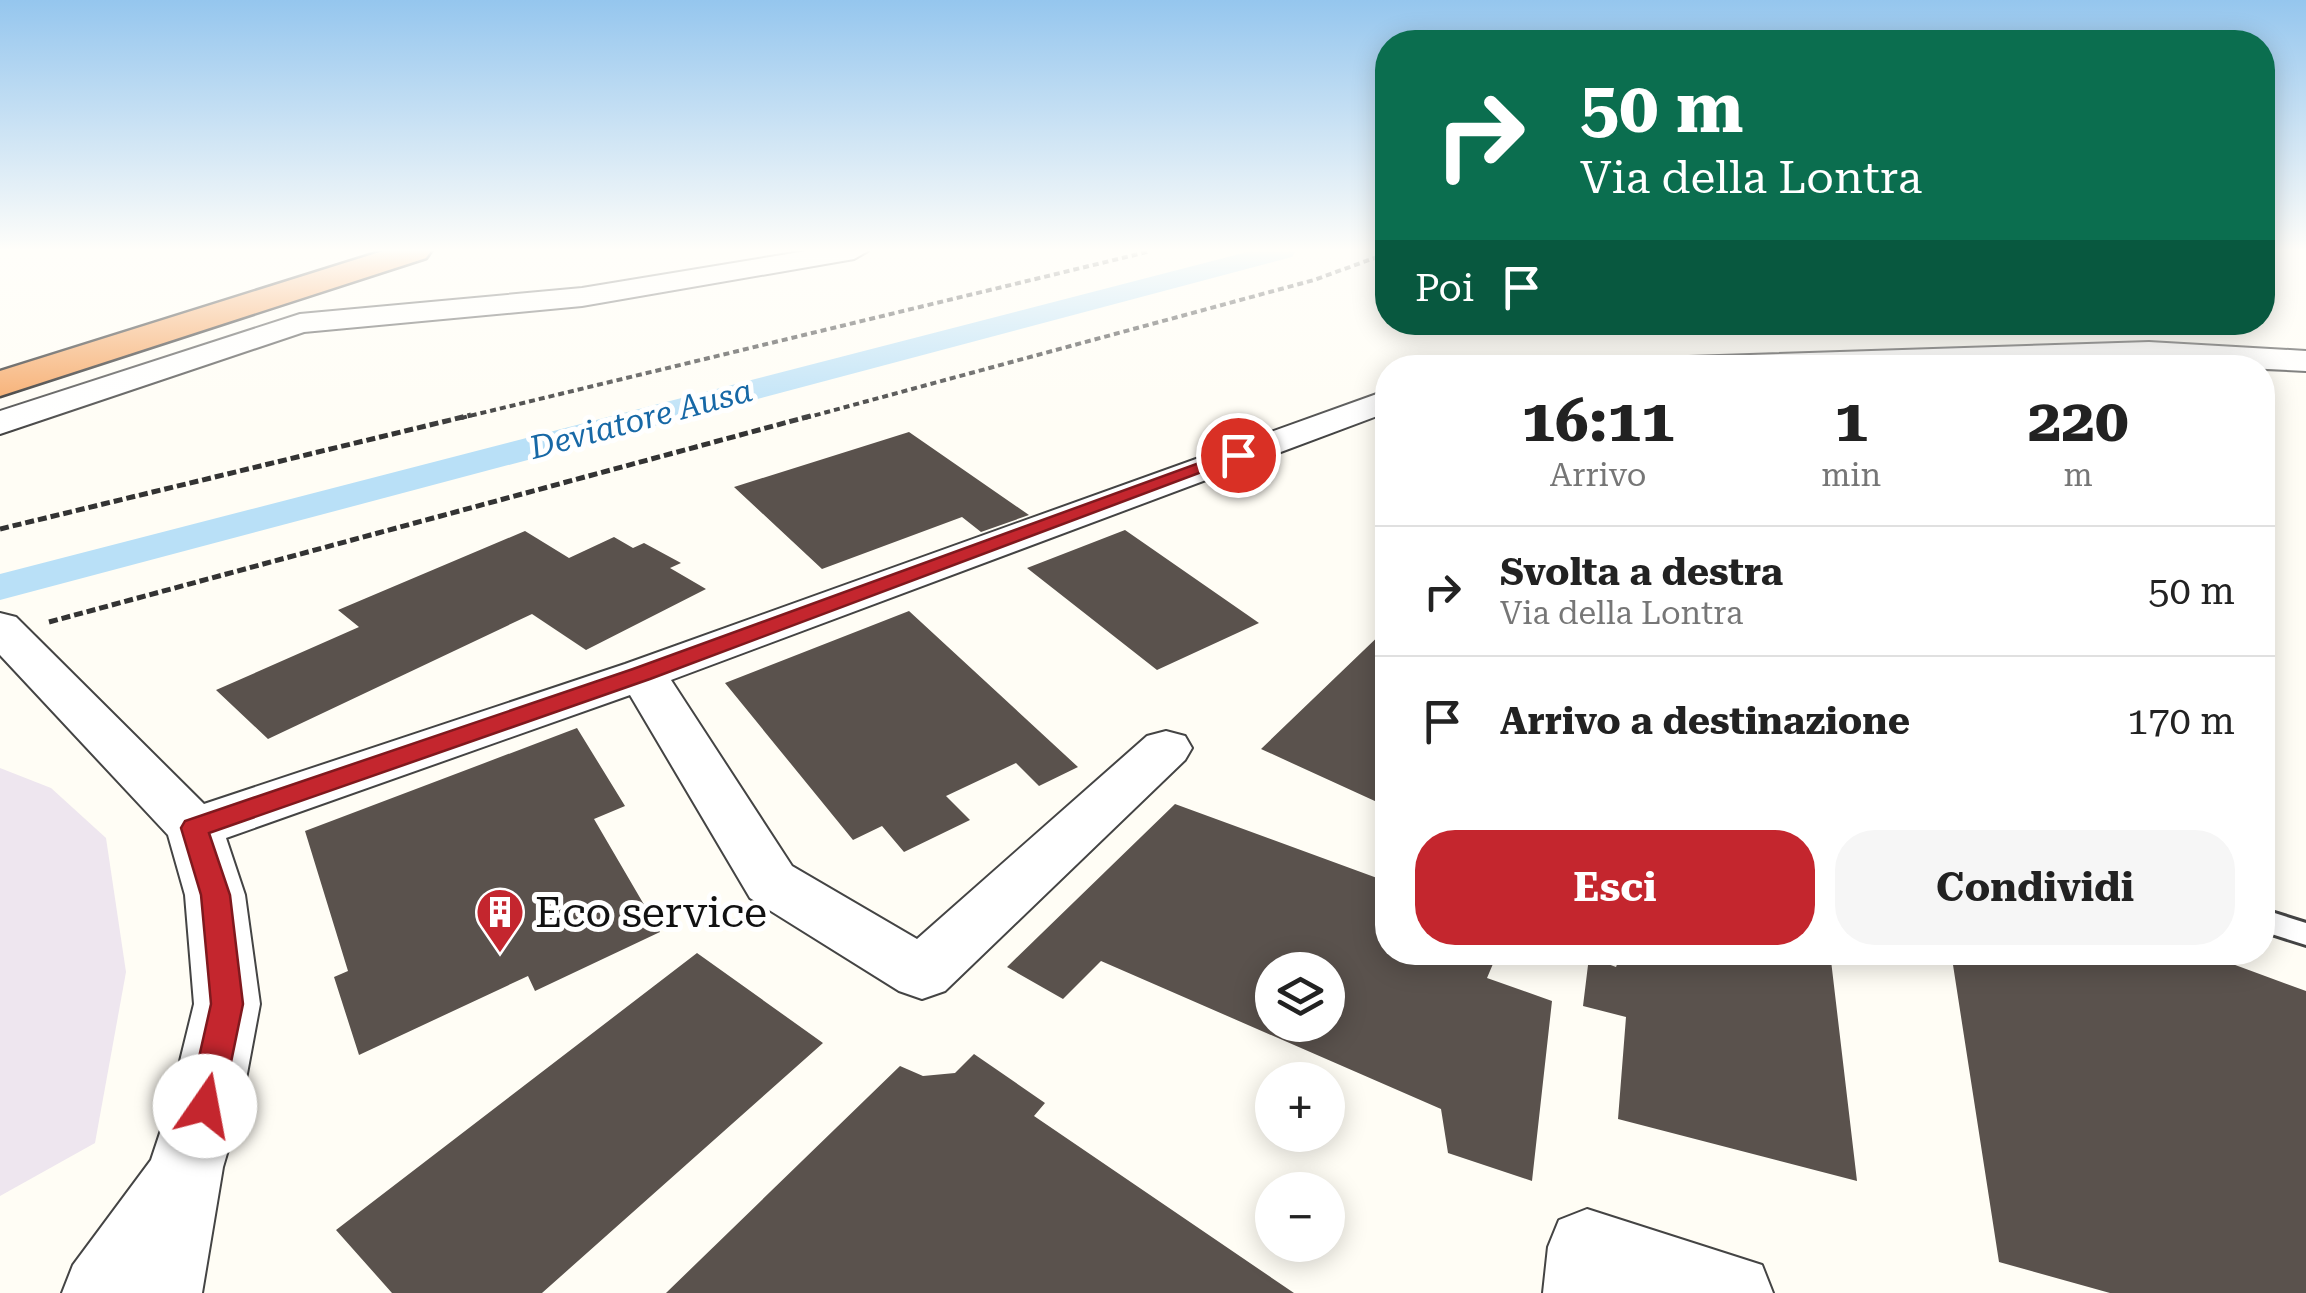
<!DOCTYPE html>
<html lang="it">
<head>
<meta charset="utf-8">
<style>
	body { margin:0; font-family:"Roboto Serif",serif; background:#f6f6f6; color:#222; height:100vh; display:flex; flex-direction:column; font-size:38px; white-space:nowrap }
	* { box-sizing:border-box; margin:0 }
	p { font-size:32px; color:#767676 }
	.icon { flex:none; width:55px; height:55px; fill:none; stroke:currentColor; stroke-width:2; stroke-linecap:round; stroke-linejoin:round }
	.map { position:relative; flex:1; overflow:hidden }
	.panel { position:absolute; left:1375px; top:355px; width:900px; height:610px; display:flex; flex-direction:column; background:#fff; border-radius:40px; box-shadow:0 5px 25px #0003 }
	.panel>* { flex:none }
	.guide { position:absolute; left:1375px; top:30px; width:900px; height:305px; border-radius:40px; box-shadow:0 5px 25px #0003; background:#0b6e4f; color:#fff; overflow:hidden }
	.buttons { position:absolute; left:1255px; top:952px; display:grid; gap:20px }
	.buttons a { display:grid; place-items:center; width:90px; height:90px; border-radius:50%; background:#fff; box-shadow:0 5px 25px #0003; font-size:50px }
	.pin { position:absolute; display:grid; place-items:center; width:85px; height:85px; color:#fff; margin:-42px; border:5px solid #fff; border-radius:50%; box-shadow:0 2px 10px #0007 }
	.me { position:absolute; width:110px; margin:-55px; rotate:12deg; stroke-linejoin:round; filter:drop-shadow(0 0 8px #0008) }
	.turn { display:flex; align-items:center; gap:35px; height:210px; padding:0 40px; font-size:45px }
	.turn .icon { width:130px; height:130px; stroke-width:2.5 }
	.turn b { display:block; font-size:70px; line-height:85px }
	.then { display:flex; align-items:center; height:95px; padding:0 40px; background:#0003; gap:20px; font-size:38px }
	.eta { display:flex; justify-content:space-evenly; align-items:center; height:170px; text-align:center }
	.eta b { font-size:60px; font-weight:700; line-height:70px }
	.action { display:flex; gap:20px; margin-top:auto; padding:20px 40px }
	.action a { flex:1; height:115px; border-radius:40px; background:#c4262e; color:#fff; font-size:40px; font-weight:700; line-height:115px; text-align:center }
	.action a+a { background:#f6f6f6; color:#222 }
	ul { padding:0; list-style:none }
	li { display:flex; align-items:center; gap:30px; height:130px; padding:0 40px; border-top:2px solid #e0e0e0 }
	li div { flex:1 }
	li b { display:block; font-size:38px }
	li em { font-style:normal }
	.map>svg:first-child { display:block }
	.industrial { fill:#eee6ef }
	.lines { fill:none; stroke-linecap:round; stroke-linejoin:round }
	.canal { fill:#b9e0f7; fill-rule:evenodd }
	.building { fill:#5a524d; fill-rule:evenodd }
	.lane-casing { stroke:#444; stroke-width:6 }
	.street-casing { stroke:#444; stroke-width:4 }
	.highway-casing { stroke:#222; stroke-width:5 }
	.path-far1 { stroke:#333; stroke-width:4; stroke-dasharray:6 4; stroke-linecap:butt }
	.path { stroke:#333; stroke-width:5; stroke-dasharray:9 4; stroke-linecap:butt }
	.lane { fill:#fff; fill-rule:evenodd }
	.street { fill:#fff; fill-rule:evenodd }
	.highway { fill:#f5a25d; fill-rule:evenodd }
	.route { fill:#c4262e; stroke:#7f191e; stroke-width:2.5 }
	.labels { text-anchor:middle; stroke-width:10; stroke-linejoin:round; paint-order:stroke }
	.far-water-label { font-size:32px; font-style:italic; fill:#1768a6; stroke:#fff }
	.near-poi-label { font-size:42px; fill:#111; stroke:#fff; text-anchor:start }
</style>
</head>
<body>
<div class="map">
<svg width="2306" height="1293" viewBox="0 0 2306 1293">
	<rect width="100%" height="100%" fill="#fffdf5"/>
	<path class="industrial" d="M0,768L51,788L106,838L126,972L95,1143L0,1196Z"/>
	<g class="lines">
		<path class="canal" d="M1251,251H1296L1292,257L0,600V574Z"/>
	</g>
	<path class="building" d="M909,432L1029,515L981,532L962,517L822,569L734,487Z
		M1125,530L1259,623L1157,670L1027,568Z
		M525,531L569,558L614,537L633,548L644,543L681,563L670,568L706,589L586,650L532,614L268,739L216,690L359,627L338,610Z
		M909,611L1078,767L1039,786L1016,763L946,796L970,820L904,852L882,826L853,840L725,683Z
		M1388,627V807L1261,749Z
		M577,728L625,806L594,819L660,932L535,991L528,976L359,1055L334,977L348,971L305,831Z
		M1175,804L1388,882V952H1498L1487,978L1552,1001L1532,1181L1448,1153L1441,1109L1101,961L1063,999L1007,967ZM1272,970H1328V1025H1272Z
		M1622,952H1830L1857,1181L1618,1119L1626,1017L1583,1006L1589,957L1616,967Z
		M1951,952H2200L2306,991V1293H2110L1999,1262Z
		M697,953L823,1043L542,1293H392L336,1230Z
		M974,1054L1045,1103L1034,1116L1294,1293H666L900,1066L923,1076L955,1073Z"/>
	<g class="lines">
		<g class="lane-casing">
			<path id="lane" d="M2262,909L2306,923V945L2262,931Z"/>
		</g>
		<g class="street-casing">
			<path id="street" d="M806,251H868L854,259L582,306L304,332L0,434V411L300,314L582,288Z
				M2149,342L2306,351V371C2087,358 1863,368 1642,368L1658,358Z
				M1388,390V412L671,680L792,866L917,939L1147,736L1166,731L1185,736L1192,748L1185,760L945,991L922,999L899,991L750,898L630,695L226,838L245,895L260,1004L241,1106L223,1167L202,1293H62L73,1265L151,1160L169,1106L194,1004L185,895L168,835L0,655V613L16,617L204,804L625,664Z
				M1587,1209L1762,1265L1773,1293H1543L1548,1247L1559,1220Z"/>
		</g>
		<g class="highway-casing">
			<path id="highway" d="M383,251H431L426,258L0,396V371Z"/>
		</g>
		<path class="path-far1" d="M461,418L1151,251
			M805,418L1314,280L1388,253"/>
		<path class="path" d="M0,529L471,415
			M49,622L814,415"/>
		<use href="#lane" class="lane"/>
		<use href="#street" class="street"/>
		<use href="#highway" class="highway"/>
	</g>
	<linearGradient id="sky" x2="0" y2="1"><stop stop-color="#95c6ee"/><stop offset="0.58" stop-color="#fffefa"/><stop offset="1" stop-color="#fffefa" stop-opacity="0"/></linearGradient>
	<rect width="2306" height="432" fill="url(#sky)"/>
	<path class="route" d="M1232,451L1247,455L650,679L209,833L230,895L243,1004L222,1106L217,1116L205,1121L193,1116L188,1106L211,1004L201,895L181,828L185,821L633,669Z"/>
	<defs>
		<g id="building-pin" transform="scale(2.5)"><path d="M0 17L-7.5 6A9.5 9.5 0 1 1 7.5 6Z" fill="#c4262e" stroke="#fff"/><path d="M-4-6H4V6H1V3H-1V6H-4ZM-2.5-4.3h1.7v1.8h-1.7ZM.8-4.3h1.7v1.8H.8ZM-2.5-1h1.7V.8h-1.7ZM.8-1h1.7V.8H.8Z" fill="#fff"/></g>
	</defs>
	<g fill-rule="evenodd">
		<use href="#building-pin" x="500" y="912"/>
	</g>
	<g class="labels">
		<g class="far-water-label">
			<text transform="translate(641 419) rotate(-15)" y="11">Deviatore Ausa</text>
		</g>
		<g class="near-poi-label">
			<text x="535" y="927">Eco service</text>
		</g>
	</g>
</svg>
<div class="buttons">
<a><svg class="icon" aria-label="layers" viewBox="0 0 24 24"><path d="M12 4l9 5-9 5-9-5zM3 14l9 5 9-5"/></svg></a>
<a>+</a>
<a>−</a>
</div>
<div class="pin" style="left:1238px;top:455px;background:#d93025"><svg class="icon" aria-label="arrive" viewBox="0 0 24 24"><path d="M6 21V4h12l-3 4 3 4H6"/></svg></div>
<svg class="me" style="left:205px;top:1106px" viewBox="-20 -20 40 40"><circle r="19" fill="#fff"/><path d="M0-13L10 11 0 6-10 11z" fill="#c4262e"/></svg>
<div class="guide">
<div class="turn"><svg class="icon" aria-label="right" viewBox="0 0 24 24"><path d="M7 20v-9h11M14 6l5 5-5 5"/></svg><div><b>50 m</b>Via della Lontra</div></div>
<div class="then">Poi<svg class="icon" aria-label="arrive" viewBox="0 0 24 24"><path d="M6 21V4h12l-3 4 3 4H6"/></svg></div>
</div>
<section class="panel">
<div class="eta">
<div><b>16:11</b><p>Arrivo</p></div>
<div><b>1</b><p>min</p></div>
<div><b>220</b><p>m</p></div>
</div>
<ul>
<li><svg class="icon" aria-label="right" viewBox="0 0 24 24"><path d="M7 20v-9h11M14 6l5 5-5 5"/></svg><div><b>Svolta a destra</b><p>Via della Lontra</p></div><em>50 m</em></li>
<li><svg class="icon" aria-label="arrive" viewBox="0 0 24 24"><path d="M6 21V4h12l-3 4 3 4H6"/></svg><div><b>Arrivo a destinazione</b></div><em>170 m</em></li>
</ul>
<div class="action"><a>Esci</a><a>Condividi</a></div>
</section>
</div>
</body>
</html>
